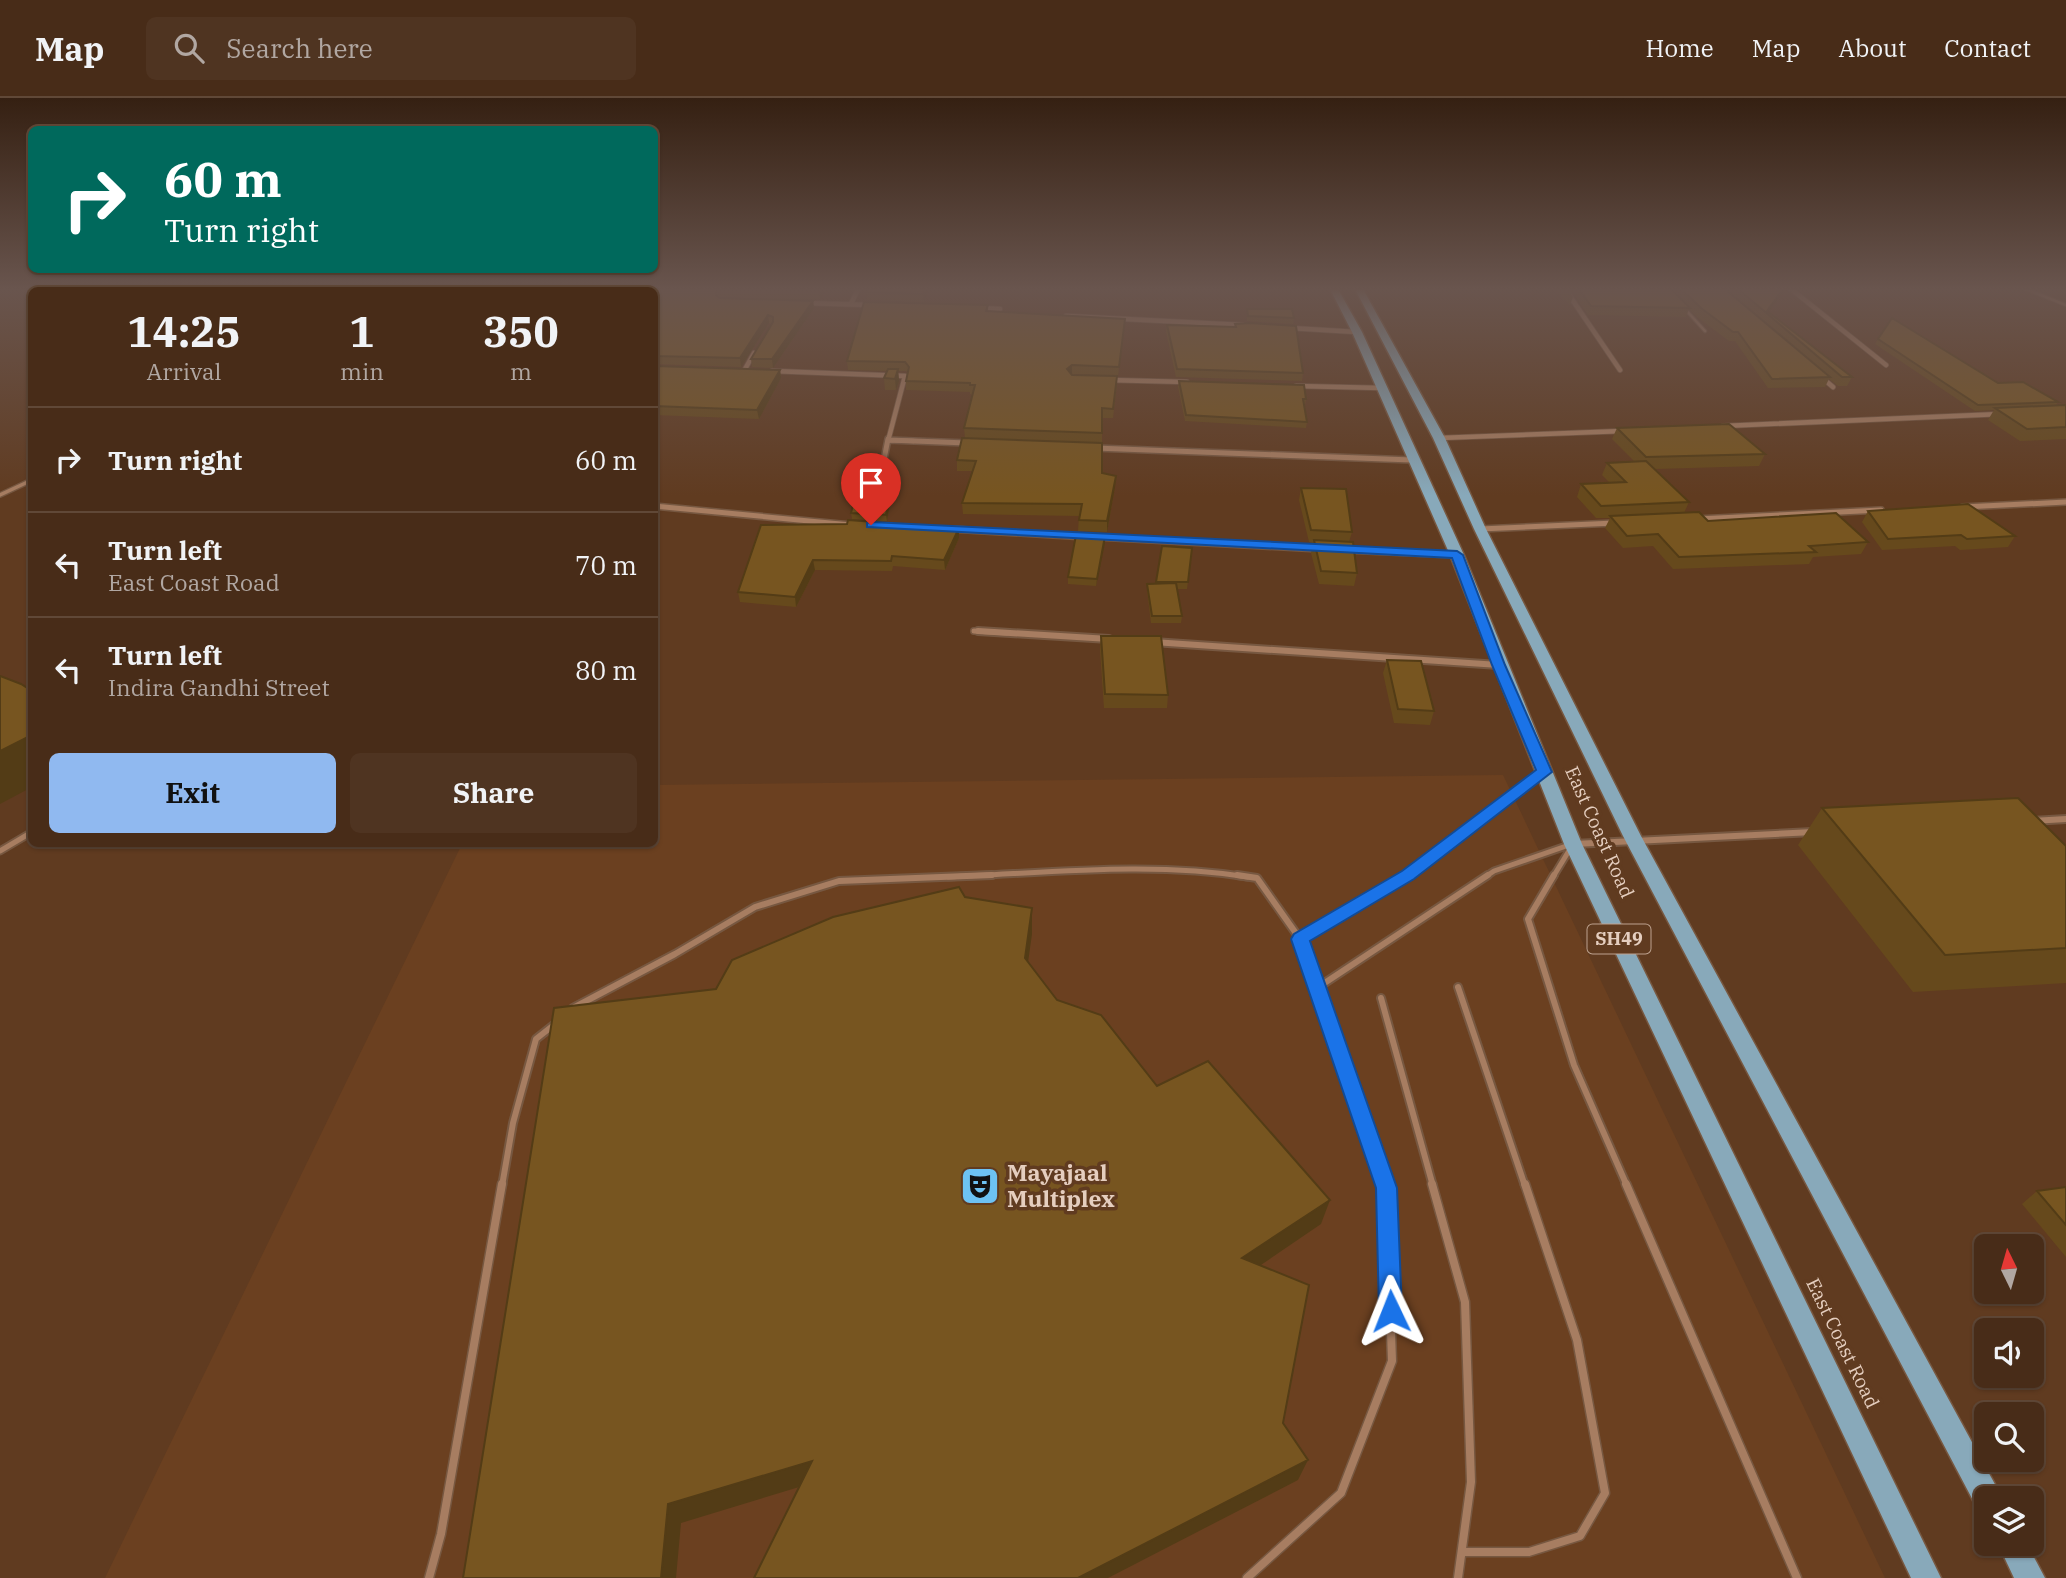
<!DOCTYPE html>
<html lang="en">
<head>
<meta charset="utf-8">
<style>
	body { margin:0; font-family:"IBM Plex Serif",serif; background:#4f3421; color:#f1f3f6; height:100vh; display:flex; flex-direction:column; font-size:26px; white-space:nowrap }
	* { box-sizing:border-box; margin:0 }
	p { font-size:23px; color:#b1a7a2 }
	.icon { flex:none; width:38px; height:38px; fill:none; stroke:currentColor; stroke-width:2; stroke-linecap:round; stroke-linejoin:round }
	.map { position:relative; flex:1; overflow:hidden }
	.drawer { position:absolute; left:28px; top:189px; width:630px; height:560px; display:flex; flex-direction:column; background:#482c18; border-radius:10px; box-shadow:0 2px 5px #0004,0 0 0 2px #604837 }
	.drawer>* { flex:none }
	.banner { position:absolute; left:28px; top:28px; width:630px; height:147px; border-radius:10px; box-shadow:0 2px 5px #0004,0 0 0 2px #604837; background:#00695c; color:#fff; overflow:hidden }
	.needle { width:46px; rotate:355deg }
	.fabs { position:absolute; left:1974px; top:1136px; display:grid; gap:14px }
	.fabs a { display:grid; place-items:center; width:70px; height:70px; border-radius:10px; background:#482c18; box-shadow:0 2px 5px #0004,0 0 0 2px #604837; font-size:35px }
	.pin { position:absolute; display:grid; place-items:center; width:60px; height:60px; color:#fff; margin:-72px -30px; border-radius:50% 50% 50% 0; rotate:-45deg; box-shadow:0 0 7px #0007 }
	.pin .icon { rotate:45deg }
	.me { position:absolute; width:77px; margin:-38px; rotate:358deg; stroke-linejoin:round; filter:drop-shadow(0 0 5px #0008) }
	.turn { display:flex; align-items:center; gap:24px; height:147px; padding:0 21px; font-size:32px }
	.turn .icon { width:91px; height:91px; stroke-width:2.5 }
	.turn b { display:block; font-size:49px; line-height:60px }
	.eta { display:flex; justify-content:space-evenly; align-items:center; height:119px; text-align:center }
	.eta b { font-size:42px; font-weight:700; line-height:49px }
	.action { display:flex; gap:14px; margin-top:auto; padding:14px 21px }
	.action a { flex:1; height:80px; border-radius:10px; background:#90b9f0; color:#111; font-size:28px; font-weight:700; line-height:80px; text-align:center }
	.action a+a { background:#4f3421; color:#f1f3f6 }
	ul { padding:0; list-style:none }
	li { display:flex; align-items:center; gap:21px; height:105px; padding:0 21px; border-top:2px solid #604837 }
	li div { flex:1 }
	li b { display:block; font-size:26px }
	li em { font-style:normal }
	header { display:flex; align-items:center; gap:42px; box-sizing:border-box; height:98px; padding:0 35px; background:#482c18; border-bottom:2px solid #604837 }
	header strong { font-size:33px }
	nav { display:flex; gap:38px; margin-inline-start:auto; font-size:24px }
	.search { width:490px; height:63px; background:#4f3421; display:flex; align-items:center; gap:18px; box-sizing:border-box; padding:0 24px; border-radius:10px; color:#b1a7a2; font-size:26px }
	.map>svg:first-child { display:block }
	.built { fill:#6b4020 }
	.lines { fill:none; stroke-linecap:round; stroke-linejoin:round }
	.lane-far4-casing { stroke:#775841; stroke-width:4.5 }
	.lane-far3-casing { stroke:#775841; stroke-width:6 }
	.lane-far2-casing { stroke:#775841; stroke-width:9 }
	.lane-far1-casing { stroke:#775841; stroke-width:10 }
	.lane-casing { stroke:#775841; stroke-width:11 }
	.street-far2-casing { stroke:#775841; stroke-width:6 }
	.street-far1-casing { stroke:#775841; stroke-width:8 }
	.street-casing { stroke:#775841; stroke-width:10 }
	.primary-casing { stroke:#775841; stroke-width:3 }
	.lane-far4 { stroke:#a77d61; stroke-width:2.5 }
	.lane-far3 { stroke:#a77d61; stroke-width:3.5 }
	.lane-far2 { stroke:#a77d61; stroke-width:5 }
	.lane-far1 { stroke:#a77d61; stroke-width:6 }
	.lane { stroke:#a77d61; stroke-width:8 }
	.street-far2 { stroke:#a77d61; stroke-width:4.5 }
	.street-far1 { stroke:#a77d61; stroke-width:5 }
	.street { stroke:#a77d61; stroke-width:6 }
	.primary { fill:#88a9ba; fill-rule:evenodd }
	.wall { fill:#66491c }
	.shaded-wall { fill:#533c16 }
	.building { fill:#775520; stroke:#533c16; stroke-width:2 }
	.route { fill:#1a73e8; stroke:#114b97; stroke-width:2 }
	.labels { text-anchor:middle; stroke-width:7; stroke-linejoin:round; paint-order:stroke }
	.shield { fill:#603b20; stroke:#bda28f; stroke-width:2 }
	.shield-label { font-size:18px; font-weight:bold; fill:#e5cebf }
	.street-label { font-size:19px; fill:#e5cebf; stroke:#603b20 }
	.near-poi-label { font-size:23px; font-weight:bold; fill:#e5cebf; stroke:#603b20; text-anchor:start }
</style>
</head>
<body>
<header>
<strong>Map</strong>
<div class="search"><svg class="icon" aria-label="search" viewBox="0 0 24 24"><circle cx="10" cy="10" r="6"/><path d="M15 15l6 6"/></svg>Search here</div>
<nav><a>Home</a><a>Map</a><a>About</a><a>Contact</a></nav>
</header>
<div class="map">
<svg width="2066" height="1480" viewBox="0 0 2066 1480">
	<rect width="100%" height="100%" fill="#603b20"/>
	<path class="built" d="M1503,677L1885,1480H105L462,746H654L655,687Z"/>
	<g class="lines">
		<g class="lane-far4-casing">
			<path id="lane-far4" d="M2026,191L2066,207
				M1685,211L1705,233"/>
		</g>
		<g class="lane-far3-casing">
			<path id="lane-far3" d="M0,397L32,382"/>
		</g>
		<g class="lane-far2-casing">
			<path id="lane-far2" d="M0,753L32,734
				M948,779C1047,775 1151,763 1248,779
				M1405,779L1542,676
				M1485,779L1494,773L1572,746
				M1553,779L1570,751"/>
		</g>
		<g class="lane-far1-casing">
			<path id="lane-far1" d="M1237,777L1257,780L1300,841L1386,1088
				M1554,777L1528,821L1574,967L1627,1088
				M1300,841L1408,777
				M1458,889L1525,1088
				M1317,890L1488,777
				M1381,900L1433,1088
				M573,910L675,856L755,809L839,783L992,777
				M502,1088L513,1025L536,941L555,926"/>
		</g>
		<g class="lane-casing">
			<path id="lane" d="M1432,1086L1465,1204L1471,1384L1458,1480
				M1626,1086L1797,1480
				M1462,1454H1529L1580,1438L1605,1395L1577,1242L1525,1086
				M429,1480L441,1436L502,1086
				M1247,1480L1341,1395L1392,1263L1386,1086"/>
		</g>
		<g class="street-far2-casing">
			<path id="street-far2" d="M1565,191L1620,272
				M1791,191L1886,267
				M806,205L871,207
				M851,206L858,191
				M981,210L1000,211
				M1066,218L1243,227
				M1290,230L1357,234
				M744,273L754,255
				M772,273L905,278L888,343
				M1820,278L1833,289
				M1108,282L1187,284
				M1296,288L1382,290
				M1723,328L2001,316
				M1439,340L1623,333
				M888,342L914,343"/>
		</g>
		<g class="street-far1-casing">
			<path id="street-far1" d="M888,342L967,345
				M1095,350L1412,362
				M654,408L851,427
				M1963,409L2066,404
				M1697,421L1881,412
				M871,427L888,341
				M951,431L1086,439
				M1480,431L1615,425
				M1097,439L1320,451
				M1346,452L1456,457
				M974,533L1007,535"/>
		</g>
		<g class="street-casing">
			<path id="street" d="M978,533L1109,541
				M1153,544L1499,567
				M2032,723L2066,721
				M1574,746L1813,734"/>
		</g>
		<g class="primary-casing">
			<path id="primary" d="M1330,191H1338L1362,234L1464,457L1582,746L1941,1480H1911L1564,746L1450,457L1352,234Z
				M1355,191H1363L1445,340L1486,431L1641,738L1997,1390L2001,1400H1986V1414L1977,1410L1623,738L1474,431L1433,340Z
				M1998,1446H2027L2045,1480H2014Z"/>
		</g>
		<use href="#lane-far4" class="lane-far4"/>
		<use href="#lane-far3" class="lane-far3"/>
		<use href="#lane-far2" class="lane-far2"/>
		<use href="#lane-far1" class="lane-far1"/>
		<use href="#lane" class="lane"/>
		<use href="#street-far2" class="street-far2"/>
		<use href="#street-far1" class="street-far1"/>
		<use href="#street" class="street"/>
		<use href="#primary" class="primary"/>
	</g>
	<path class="wall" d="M529,191H827L820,201L720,200L813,203L814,210L773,270L752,269L751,261L772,226L769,225L741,269L654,266V192Z
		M929,191L924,204L867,202L866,194Z
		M1554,191H1568L1573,199L1570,207Z
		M1571,191H1786L1769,214L1852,279L1847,288H1838L1829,281L1825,289L1768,290L1735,243H1729L1697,219L1689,211L1686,219L1588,217Z
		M988,207V213L1124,230L1118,278L1072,276L1117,287L1113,320H1102V375L1116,378L1115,389L1107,434L1078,433L1079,418L963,416L962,405L973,373H957V362L965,340L964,330L973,297L970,296V294L906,292V283L908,275L906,273H898L899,283L896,292H885L884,280L887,273L848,272L847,263Z
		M1247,211L1294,220L1293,226L1247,223Z
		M1235,226L1303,275L1302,283L1176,279L1166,234L1167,227L1235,229Z
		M1878,241L1998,285L2058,304L2056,307H2066V341L2020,343L1988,322L1994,312L1975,313L1875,246Z
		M654,268L780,272L781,280L759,321L654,317Z
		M1179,283L1306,301L1305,307H1304L1307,324L1306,330L1185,323L1178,289Z
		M1617,330L1765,356L1759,368L1655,371L1689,404L1684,415L1708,423L1868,444L1861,456L1813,459L1809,466L1673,471L1653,448L1623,450L1605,430L1610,420H1596L1577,399L1581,386L1610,385L1602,377L1607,365L1634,363L1612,341Z
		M891,390L892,396L887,423H877V416Z
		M1301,390L1352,434L1349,444L1357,475L1354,488L1319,486L1311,455L1313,445L1309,444L1299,402Z
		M872,396L867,422L852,421L851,415Z
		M1868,413L2015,438L2008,449L1960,452L1955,448L1882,452L1862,424Z
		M761,427L959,440L945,472L893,468L892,473L815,472L796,509L740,504L738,494Z
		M1105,445L1096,488L1068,486V479Z
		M1162,448L1192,450L1187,491H1177L1182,518L1181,525H1151L1147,492V486H1156Z
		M1101,538L1168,597L1167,610H1104L1100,551Z
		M1387,562L1434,613L1430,627L1394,625L1383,575Z
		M1822,710L2066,748V885L1913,894L1798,747Z
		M2066,1089V1159L2022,1106L2037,1093Z"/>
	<path class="shaded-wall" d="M821,191H827L820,201L819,193Z
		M925,191H929L924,204L923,196Z
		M1783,191H1786L1767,216V213Z
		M813,203L814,210L773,270L772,261Z
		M768,217L769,225L741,269L740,260Z
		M1072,267V276L1067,271Z
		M898,271L899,283L896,292L895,281Z
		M780,272L781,280L759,321L757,312Z
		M1116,378L1115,389L1107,434V423Z
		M871,390L872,396L867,422L866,416Z
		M891,390L892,396L887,423L886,417Z
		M959,430V440L945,472L944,462Z
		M1105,438V445L1096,488L1097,481Z
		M813,462L815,472L796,509L795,499Z
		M32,637V689L0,706V653Z
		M1032,810V836L1025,886V860Z
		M1330,1102L1321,1126L1236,1184L1242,1160Z
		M1308,1362L1298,1382L1108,1480H1078Z
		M812,1363L819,1383L681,1425L676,1480H661L668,1406Z"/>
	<path class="building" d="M529,191H821L819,193L717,192L716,197L720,200L813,203L772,261H751L773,224V219L768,217L740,260L654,258V192H528Z
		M867,191H925L923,196L866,194Z
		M1579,191H1671L1690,210L1591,208Z
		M1681,191H1725L1830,279L1772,281L1738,234H1733L1701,210Z
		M1738,191H1783L1767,213L1852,279H1842Z
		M864,204L988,207L986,213L1125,221L1119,269L1072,267L1067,271L1072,277L1117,278L1113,311L1102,310V335L964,330L975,287H970V285L906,283L909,269L905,264L847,263Z
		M1247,211H1292L1294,220L1248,218Z
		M1892,220L1998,285L2023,284L2058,304L1978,307L1878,241Z
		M1250,225L1296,228L1303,275L1177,271L1167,227L1236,229L1235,226Z
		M654,268L780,272L757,312L654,308Z
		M888,271H898L895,281L884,280Z
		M1179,283L1304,287L1306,301H1303L1307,324L1186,317Z
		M2066,307V329L2027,331L1995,310Z
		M1729,326L1765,356L1646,359L1617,330Z
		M962,340L1102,345V375L1116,378L1107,423L1079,422L1082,406L962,405L976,363L957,362Z
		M1646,363L1689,404L1601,408L1581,386L1626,384L1607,365Z
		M857,390H871L866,416L851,415Z
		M882,390H891L886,417L877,416Z
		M1301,390L1346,391L1352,434L1311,432Z
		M1968,406L2015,438L1967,441L1961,437L1888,441L1868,413Z
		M1699,414L1708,423L1836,415L1868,444L1809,448L1816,454L1679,459L1658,436L1627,438L1610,418Z
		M848,422L959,430L944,462L892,458L891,463L813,462L795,499L738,494L761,427L847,426Z
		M1076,437L1105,438L1097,481L1068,479Z
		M1314,442L1353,444L1357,475L1321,473Z
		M1162,448L1192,450L1188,484H1156Z
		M1176,485L1182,518H1152L1147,486Z
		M1101,538H1161L1168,597L1105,596Z
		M1387,562L1421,563L1434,613L1398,611Z
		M0,578L21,586L32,593V637L0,653Z
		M2018,700L2066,748V850L1945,857L1822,710Z
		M959,789L965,799L1032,810L1025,860L1057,902L1101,917L1157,988L1208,963L1330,1102L1242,1160L1309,1187L1283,1325L1308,1362L1078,1480H754L812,1363L668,1406L661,1480H463L554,910L716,891L732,862L833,819Z
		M2066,1089V1127L2037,1093Z"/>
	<linearGradient id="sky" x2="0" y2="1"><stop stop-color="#352012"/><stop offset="0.48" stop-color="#69554e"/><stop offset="1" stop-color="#69554e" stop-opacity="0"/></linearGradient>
	<rect width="2066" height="398" fill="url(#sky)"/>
	<path class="route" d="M871,424L1457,453L1463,457L1505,567L1552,674L1414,781L1310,843L1397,1090L1402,1213L1399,1221L1391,1225L1383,1221L1379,1213L1376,1090L1291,841L1294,836L1402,773L1536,672L1492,567L1452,460L867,429V425Z"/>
	<defs>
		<g id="theatre-square" transform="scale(2.0125)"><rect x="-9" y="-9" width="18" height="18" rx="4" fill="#6dc2f3" stroke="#603b20"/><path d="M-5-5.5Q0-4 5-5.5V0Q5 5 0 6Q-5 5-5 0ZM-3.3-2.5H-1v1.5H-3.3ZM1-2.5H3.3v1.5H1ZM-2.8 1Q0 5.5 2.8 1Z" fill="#111"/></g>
	</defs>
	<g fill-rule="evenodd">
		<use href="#theatre-square" x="980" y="1088"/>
	</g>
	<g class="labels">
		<rect class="shield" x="1587.5" y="826.5" width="63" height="29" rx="5"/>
		<g class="shield-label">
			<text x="1619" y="847">SH49</text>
		</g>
		<g class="street-label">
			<text transform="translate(1600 734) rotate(66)" y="7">East Coast Road</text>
			<text transform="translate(1843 1245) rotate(64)" y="7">East Coast Road</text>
		</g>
		<g class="near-poi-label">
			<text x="1007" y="1083">Mayajaal<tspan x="1007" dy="26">Multiplex</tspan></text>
		</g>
	</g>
</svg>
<div class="fabs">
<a><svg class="needle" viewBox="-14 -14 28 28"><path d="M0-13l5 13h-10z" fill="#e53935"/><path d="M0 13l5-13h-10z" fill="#b1a7a2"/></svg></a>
<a><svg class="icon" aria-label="sound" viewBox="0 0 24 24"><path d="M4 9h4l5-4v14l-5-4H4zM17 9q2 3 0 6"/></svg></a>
<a><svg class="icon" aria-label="search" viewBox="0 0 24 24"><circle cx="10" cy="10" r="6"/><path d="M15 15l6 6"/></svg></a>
<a><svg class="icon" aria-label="layers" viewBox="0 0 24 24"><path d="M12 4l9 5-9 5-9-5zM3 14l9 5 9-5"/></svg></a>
</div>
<div class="pin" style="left:871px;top:427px;background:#d93025"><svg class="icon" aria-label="arrive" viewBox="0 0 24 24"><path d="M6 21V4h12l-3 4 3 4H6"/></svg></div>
<svg class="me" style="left:1391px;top:1213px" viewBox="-20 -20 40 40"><path d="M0-17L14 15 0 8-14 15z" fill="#1a73e8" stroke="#fff" stroke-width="4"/></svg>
<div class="banner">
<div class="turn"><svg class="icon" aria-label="right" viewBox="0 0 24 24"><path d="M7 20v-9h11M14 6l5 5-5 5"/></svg><div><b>60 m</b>Turn right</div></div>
</div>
<section class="drawer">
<div class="eta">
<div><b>14:25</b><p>Arrival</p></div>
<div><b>1</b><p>min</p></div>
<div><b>350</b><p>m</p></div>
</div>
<ul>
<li><svg class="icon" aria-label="right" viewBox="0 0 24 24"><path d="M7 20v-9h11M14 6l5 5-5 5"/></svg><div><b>Turn right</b></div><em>60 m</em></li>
<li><svg class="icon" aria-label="left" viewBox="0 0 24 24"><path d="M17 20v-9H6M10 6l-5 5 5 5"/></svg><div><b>Turn left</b><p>East Coast Road</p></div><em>70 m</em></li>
<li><svg class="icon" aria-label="left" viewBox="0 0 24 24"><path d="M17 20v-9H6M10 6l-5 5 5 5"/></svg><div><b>Turn left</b><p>Indira Gandhi Street</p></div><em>80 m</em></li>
</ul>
<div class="action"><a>Exit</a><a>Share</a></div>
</section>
</div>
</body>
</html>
